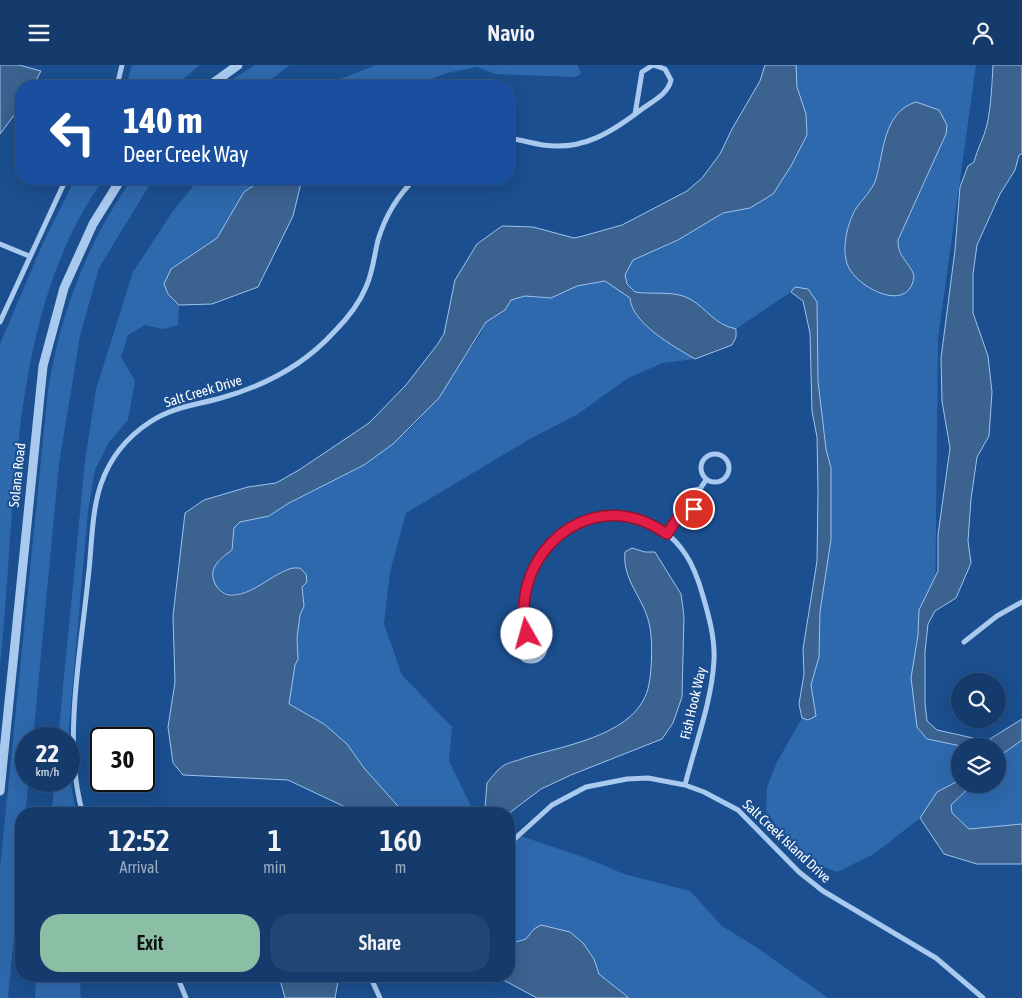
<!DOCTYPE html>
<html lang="en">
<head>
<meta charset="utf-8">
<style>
	body { margin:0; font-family:"Asap Condensed",sans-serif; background:#214673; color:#f1f3f6; height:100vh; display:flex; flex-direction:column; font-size:19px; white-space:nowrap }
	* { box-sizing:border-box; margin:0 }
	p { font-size:16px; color:#9dadc1 }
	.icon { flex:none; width:28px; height:28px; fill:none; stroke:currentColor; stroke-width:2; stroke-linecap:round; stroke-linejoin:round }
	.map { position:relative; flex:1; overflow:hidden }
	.drawer { position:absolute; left:15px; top:742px; width:500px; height:175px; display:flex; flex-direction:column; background:#143b6b; border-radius:20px; box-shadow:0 5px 20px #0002,0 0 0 1px #33557e }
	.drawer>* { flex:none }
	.hud { position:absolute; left:15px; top:15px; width:500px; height:105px; border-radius:20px; box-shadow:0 5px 20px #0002,0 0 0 1px #33557e; background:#1a4fa0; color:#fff; overflow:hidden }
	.fabs { position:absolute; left:951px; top:608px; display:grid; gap:10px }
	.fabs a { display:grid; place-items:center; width:55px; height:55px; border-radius:50%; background:#143b6b; box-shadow:0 5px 20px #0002,0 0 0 1px #33557e; font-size:25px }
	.speed { position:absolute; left:15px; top:662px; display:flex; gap:10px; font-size:25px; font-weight:700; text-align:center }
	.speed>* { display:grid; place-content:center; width:65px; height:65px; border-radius:50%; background:#143b6b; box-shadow:0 5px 20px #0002,0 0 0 1px #33557e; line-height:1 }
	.speed small { font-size:12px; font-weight:400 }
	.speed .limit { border:2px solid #111; border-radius:8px; background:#fff; color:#111 }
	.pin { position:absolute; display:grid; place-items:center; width:42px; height:42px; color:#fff; margin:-21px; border:2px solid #fff; border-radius:50%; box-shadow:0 1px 5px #0007 }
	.me { position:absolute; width:55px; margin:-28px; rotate:353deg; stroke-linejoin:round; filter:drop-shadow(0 0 4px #0008) }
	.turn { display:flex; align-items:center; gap:18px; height:105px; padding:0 25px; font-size:22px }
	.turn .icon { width:65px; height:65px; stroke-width:2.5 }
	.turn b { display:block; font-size:35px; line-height:42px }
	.eta { display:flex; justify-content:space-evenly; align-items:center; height:85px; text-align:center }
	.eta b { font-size:30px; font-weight:600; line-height:35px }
	.primary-button { display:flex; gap:10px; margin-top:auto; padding:10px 25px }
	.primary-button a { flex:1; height:58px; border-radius:20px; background:#8abfa5; color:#111; font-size:20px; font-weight:600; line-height:58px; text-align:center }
	.primary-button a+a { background:#214673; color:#f1f3f6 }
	header { display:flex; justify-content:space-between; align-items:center; height:65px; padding:0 25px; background:#143b6b; font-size:22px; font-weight:600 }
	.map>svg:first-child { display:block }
	.green { fill:#2e69ad; fill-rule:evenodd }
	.water { fill:#3c6290; stroke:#9cc4f0 }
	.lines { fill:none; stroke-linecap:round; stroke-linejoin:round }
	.minor { stroke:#a9c9ee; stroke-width:5 }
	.tertiary { stroke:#a9c9ee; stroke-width:9 }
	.route-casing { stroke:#92132f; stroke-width:12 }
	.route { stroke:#e11d48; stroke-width:9 }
	.labels { text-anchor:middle; stroke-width:4; stroke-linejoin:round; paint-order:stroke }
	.street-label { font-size:14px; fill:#fff; stroke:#1b4f8f }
</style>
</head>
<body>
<header><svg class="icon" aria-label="menu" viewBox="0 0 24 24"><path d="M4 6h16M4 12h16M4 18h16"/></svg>Navio<svg class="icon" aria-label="person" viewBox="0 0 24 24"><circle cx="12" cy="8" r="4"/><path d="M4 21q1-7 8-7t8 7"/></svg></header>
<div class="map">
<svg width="1022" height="933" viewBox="0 0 1022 933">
	<rect width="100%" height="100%" fill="#1b4f8f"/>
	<path class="green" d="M132,0H200L175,21H126Z
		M255,0H290L262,21H222Z
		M376,0H578L581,9L575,12L495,9L477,2L447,8L412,21H323Z
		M796,0H976L938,273L935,546L928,559L925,587V639L927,656L937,665L973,673L982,679L1022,654V799H977L944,789L920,753L874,789L837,807L806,795L785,773L766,746L767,722L777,697L802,653L799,639L804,609L803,584L817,496L818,426L817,372L812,346L810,268L803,236L791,227L736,264V272L732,280L695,294L663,298L628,313L578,349L528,375L406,448L390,507L384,559L402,610L452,662L449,696L475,749H405L364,703L347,679L289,639L295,600L298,594L297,573L300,550L304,541L302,522L306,509L300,503H293C277,511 256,527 237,529C221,531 206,516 214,500C218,494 226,489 232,485L234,463L240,457L269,451L289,438L364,400L393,379L418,356L450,313L479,272L486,257L505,245L511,235L525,231L551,233L577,221L605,216L633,195L678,175L723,148L750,143L773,129L807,70L806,49L797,22ZM960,681H998V719H960Z
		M75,114H104C7,247 17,443 0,601V279L43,178Z
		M132,114H153L99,203L80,271L59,399L33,674H26V716H29L25,749H21V795L8,933H0V804L48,325C61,246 86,180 132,114Z
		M199,114H263L244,127L217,173L171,204L168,229L179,240L178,260L163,264L145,260L128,270L121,292L135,316L128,355L109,377L95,405L88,446L68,674H58L85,396L96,324L133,207L173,146Z
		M69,706L76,749H52L54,716H69Z
		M509,767L586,793L624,809L690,826L722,861L756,882L828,933H629L599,909L594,894L583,878L570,867L541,860L534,864L526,874L509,879Z
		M36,911H69L80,919L81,933H35Z"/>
	<path class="water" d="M0,0H19L41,6L33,21H21V41L0,69Z
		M765,0H796L797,22L806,49L807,70L791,101L773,129L750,143L723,148L678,175L633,195L625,210L627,219L635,227C653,230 674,225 690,234C708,244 713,259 736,264V272L732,280L695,294C675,282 632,259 630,233L605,216L577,221L551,233L525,231L511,235L505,245L486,257L439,333L393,379L364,400L289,438L269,451L240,457L234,463L232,485C218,495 206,505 217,522C220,526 224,529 229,530C252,532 272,508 293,503H300L306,509L307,517L302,522L304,541L300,550L297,573L298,594L295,600L289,639L324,659L347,679L364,703L405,749H360L288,715L183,710L173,698L168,662L175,617L173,551L185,448L204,435L248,422L276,418L299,405L369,358L406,320L437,280L444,269L455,215L477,179L502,161L533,162L574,173L583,171L622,160L687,126L702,113L720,89L732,64L760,16Z
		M993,0H1022V89L1019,90L1015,105L1000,129L977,180L973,209V248L988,291L992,327L989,371L977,392L971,434L968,476L971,498L956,533L935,546L928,559L925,587V639L927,656L937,665L973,673L982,679L1022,654V675L998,692V681H961L927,674L917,662L911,613L918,570L919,545L938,506V470L950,383L942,336L941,293L955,185L960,122L968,101L974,97C977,84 984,73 987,60C991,41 992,19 993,0Z
		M916,37L939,45L947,60L946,69L898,175C897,191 909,197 914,210C911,250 858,224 848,201C841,185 847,160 855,145C862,134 872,126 876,114C884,87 883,47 916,37Z
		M263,114H302L293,151L258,222L212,239L179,240L168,229L164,219L171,204L217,173L244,127Z
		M795,222L808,224L817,237L818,316L826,384L831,403V474L820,547L819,592L811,620L816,651L808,655L802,653L799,639L804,609L803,584L817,496L818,426L817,372L812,346L810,268L803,236L791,227Z
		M632,483L645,487H655L681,529L684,551L682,632L673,658L662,674L571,710L541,724L508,749H488L485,743L487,718C492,712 497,705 503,701C508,697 518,696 524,693C565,680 640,670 649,619C652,605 653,572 649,558C643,532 622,515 625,487Z
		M960,711V719H973L951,740L952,748L969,764L1022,759V799H977L944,789L920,753L937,727L958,716Z
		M541,860L570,867L583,878L594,894L599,909L629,933H537L496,911H509V879L526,874L534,864Z
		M279,911H339L335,933H285Z"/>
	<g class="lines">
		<path class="minor" d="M117,21L122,0
			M509,73C520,75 532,78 543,80C583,86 612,67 642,44C653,36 668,29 671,15L665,4L653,0L642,7L635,49
			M0,179L29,191
			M0,257L66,114
			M701 403a14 14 0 1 1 28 0a14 14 0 1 1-28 0Z
			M678,453L687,450L697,441L700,424L706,415
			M678,453L680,433L689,426L700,424
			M667,469L678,453
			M517 582a14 14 0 1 1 28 0a14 14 0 1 1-28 0Z
			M527,569C501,470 631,406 686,490C694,502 699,517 703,531C709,552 715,573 714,595C712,636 695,680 685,720
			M964,577L997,551L1022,537
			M83,749C62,679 81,586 88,514C92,483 91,448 101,419C110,393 127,372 150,357C172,342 196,340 221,333C264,321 304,300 334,267C347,254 359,239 366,222C373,207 374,191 378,175C385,152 398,130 415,114
			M509,779L552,740L586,722L627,714L648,713L685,720L704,727L738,745L799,807L823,826L936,893L983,933
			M177,911L186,933
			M370,911L380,933"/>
		<path class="tertiary" d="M209,21L238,0
			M0,726L43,301L64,223L93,159L121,114"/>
	</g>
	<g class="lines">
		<g class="route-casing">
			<path id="route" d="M527,569C509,502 571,432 640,455C650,458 659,464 667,469L678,452L694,444"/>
		</g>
		<use href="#route" class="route"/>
	</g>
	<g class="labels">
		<g class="street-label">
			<text transform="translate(203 326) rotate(-17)" y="5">Salt Creek Drive</text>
			<text transform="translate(17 410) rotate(-84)" y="5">Solana Road</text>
			<text transform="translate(693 638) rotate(-77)" y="5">Fish Hook Way</text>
			<text transform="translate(787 776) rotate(43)" y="5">Salt Creek Island Drive</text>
		</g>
	</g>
</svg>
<div class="fabs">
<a><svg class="icon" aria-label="search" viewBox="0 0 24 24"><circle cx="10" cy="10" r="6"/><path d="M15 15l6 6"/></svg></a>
<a><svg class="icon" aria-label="layers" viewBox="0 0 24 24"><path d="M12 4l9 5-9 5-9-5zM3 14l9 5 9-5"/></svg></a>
</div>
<div class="speed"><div>22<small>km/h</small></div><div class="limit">30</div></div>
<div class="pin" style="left:694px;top:444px;background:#d93025"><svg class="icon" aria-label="arrive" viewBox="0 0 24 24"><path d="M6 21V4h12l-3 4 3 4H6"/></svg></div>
<svg class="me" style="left:527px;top:569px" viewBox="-20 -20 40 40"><circle r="19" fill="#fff"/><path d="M0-13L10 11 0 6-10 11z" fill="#e11d48"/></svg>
<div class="hud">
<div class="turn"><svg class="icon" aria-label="left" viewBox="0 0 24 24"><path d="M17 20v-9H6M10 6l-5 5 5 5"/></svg><div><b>140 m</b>Deer Creek Way</div></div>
</div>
<section class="drawer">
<div class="eta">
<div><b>12:52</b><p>Arrival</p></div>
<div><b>1</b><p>min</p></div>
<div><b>160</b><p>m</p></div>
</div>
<div class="primary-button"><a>Exit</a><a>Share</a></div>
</section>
</div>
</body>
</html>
